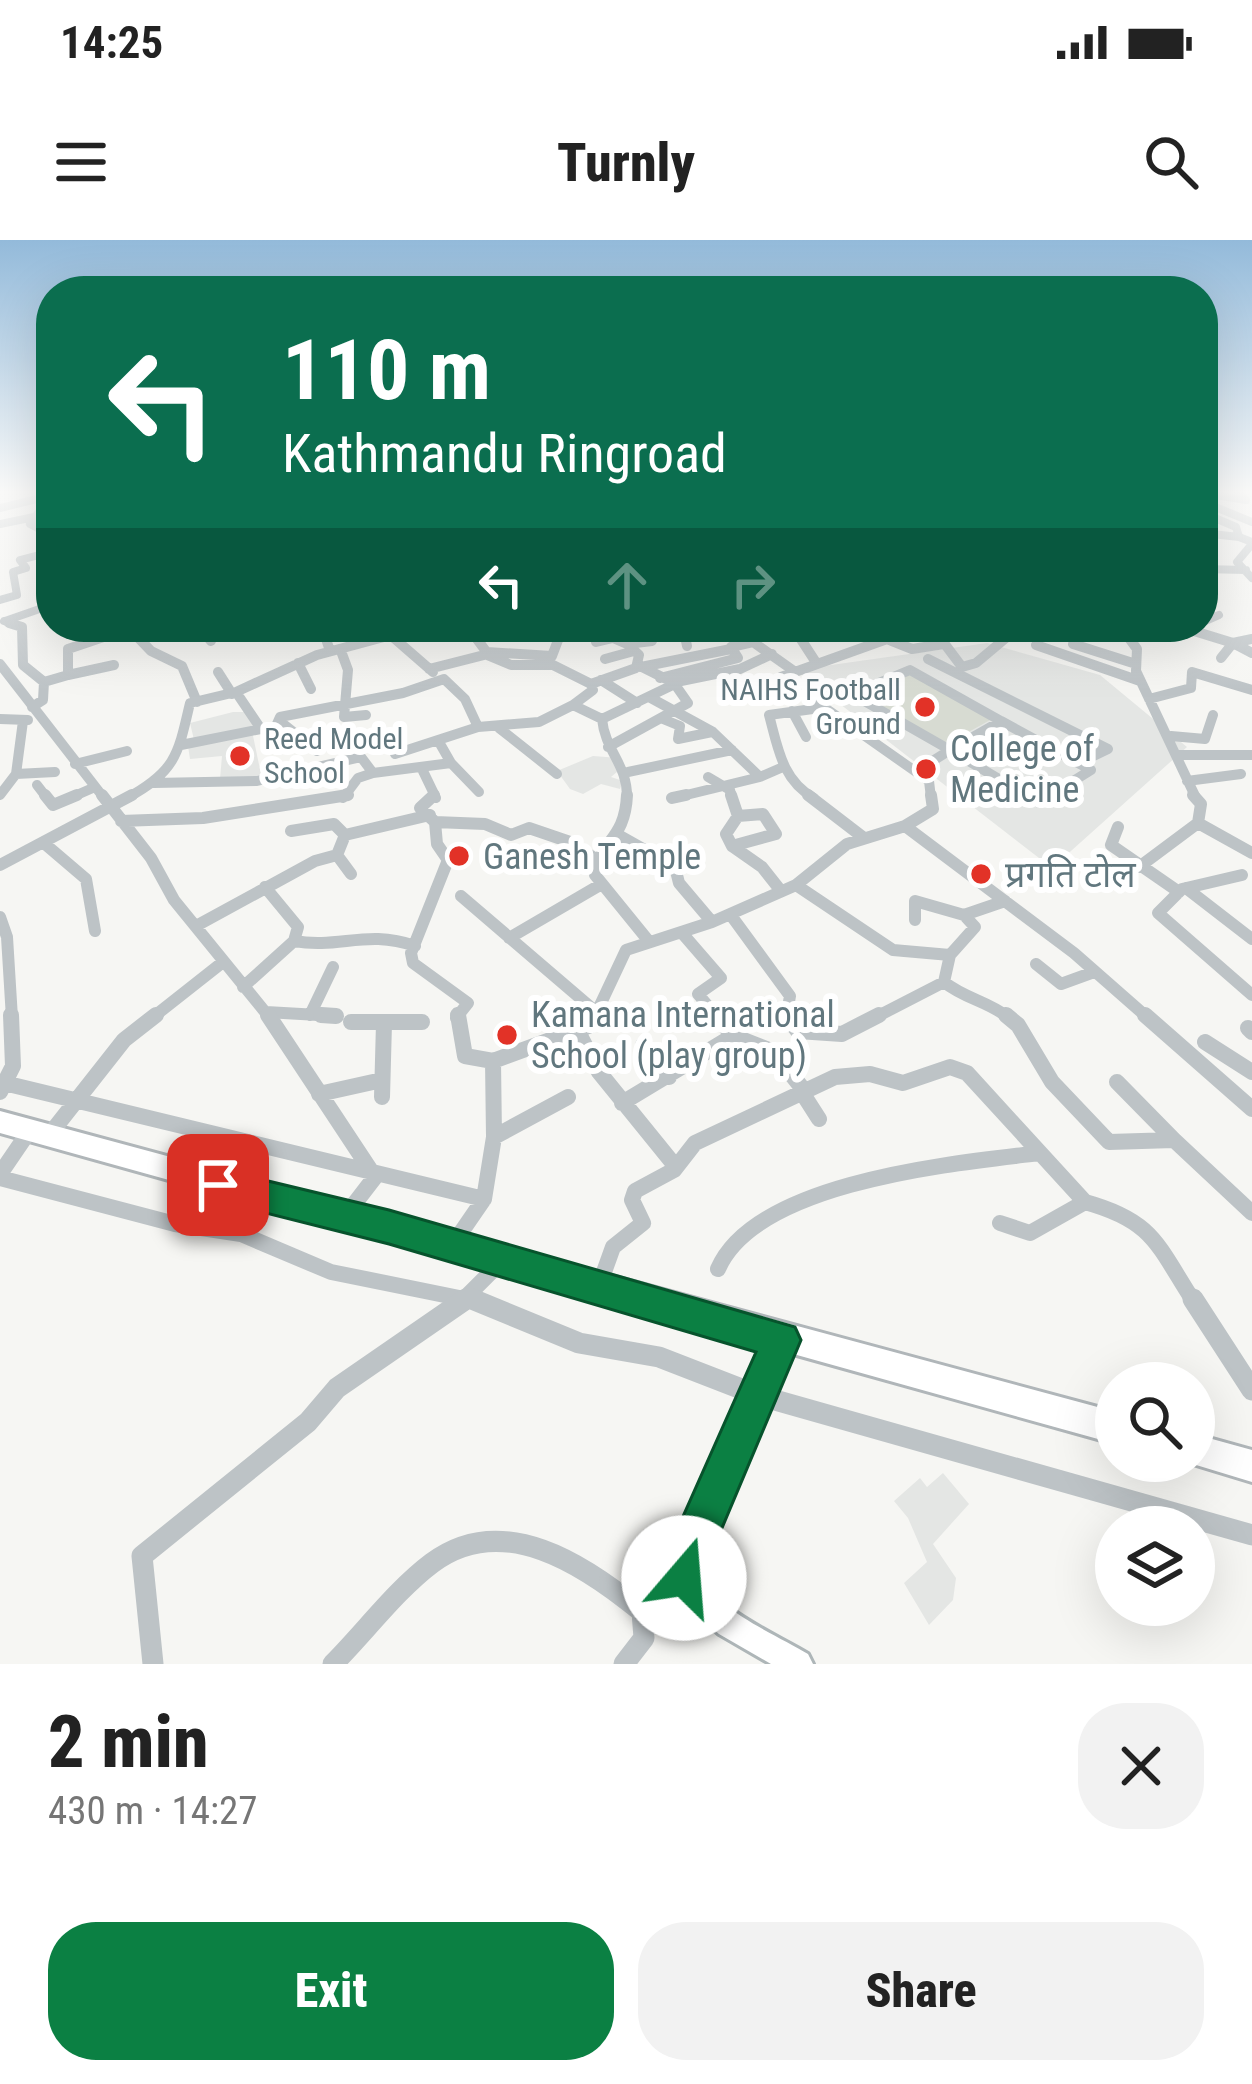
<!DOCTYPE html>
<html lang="en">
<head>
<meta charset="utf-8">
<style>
	body { margin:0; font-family:"Roboto Condensed","Noto Sans Devanagari",sans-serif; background:#f2f2f2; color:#222; height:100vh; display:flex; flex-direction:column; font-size:45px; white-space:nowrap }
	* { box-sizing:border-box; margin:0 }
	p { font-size:39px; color:#767676 }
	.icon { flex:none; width:66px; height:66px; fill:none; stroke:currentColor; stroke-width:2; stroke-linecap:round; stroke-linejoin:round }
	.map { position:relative; height:1424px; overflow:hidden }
	.panel { display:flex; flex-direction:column; background:#fff; flex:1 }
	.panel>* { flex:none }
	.guide { position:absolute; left:36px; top:36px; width:1182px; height:366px; border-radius:48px; box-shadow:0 12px 48px #0002; background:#0b6e4f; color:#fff; overflow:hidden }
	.controls { position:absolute; left:1095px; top:1122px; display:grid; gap:24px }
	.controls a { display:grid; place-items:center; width:120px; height:120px; border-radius:50%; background:#fff; box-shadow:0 12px 48px #0002; font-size:60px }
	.pin { position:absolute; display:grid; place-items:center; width:102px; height:102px; color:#fff; margin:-51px; border-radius:24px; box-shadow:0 6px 18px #0006 }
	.me { position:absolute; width:132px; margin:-66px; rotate:18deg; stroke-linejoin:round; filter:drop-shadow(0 0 9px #0008) }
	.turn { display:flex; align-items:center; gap:42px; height:252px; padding:0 48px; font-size:54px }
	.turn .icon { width:156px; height:156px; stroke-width:2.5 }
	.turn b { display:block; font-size:84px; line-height:102px }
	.lanes { display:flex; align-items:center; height:114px; padding:0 48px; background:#0003; justify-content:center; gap:60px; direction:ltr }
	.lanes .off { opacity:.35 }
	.round { display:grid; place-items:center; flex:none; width:126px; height:126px; border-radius:48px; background:#f2f2f2 }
	.overview { display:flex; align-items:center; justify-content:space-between; height:204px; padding:0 48px }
	h1 { font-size:72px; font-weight:800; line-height:90px }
	.cta { display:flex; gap:24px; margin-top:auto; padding:24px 48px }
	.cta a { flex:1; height:138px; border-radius:48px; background:#0b8043; color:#fff; font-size:48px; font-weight:800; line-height:138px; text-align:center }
	.cta a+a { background:#f2f2f2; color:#222 }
	.status { display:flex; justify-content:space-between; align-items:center; height:84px; padding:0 60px; background:#fff; direction:ltr }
	.status svg { height:33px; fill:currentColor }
	header { display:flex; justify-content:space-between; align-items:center; height:156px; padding:0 48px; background:#fff; font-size:54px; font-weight:800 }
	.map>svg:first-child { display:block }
	.built { fill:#e4e6e4 }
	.green { fill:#d7dbd2 }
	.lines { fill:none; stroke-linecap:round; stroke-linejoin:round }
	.major-casing { stroke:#aeb6b8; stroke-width:6 }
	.highway-casing { stroke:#b0b6b9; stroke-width:6 }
	.minor-far4 { stroke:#bdc3c6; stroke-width:8 }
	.minor-far3 { stroke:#bdc3c6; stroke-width:10 }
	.minor-far2 { stroke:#bdc3c6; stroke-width:12 }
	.minor-far1 { stroke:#bdc3c6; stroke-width:16 }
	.minor { stroke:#bdc3c6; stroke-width:21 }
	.major { fill:#fff; fill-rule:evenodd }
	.highway { fill:#fff; fill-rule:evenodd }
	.route { fill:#0b8043; stroke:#07532c; stroke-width:3 }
	.poi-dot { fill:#e23227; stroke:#fff; stroke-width:4.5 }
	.labels { text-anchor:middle; stroke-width:12; stroke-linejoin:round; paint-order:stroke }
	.far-poi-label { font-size:30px; fill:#61777e; stroke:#fff; text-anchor:end }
	.poi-label { font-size:36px; fill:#61777e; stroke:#fff; text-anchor:start }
</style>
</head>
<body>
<div class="status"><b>14:25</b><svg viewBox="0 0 49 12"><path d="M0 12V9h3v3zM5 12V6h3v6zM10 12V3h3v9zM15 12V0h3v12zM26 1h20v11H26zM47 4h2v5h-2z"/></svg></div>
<header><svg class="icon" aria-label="menu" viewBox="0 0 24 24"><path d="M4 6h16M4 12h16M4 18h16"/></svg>Turnly<svg class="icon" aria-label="search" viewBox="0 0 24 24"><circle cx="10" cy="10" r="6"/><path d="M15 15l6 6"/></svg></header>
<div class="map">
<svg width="1252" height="1424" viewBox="0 0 1252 1424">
	<rect width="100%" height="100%" fill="#f6f6f3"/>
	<path class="built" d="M987,403L1100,435L1187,507L1052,628L796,430Z
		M233,472H248L258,489L252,491L262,539H220L222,516L190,519L188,506L195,504L190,483Z
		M593,516L619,518L624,526L611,537L623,541L620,549L601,544L583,554L570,549L557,531Z
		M943,1233L969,1264L933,1304L956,1338L953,1360L929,1385L904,1343L927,1322L908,1278L894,1261L920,1238L927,1247Z"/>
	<path class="green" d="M911,433L992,479L945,505L859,454Z"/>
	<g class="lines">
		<g class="major-casing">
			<path id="major" d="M782,1088L790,1092L794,1100L698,1326C708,1368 774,1393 808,1414L813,1424H771L719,1394L688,1367L678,1352L670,1326L774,1092Z"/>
		</g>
		<g class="highway-casing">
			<path id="highway" d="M0,871L1116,1172V1204L0,893Z
				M1194,1194L1252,1210V1242L1183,1221H1194Z"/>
		</g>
		<path class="minor-far4" d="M1203,253L1246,260L1238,251
			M51,255L30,284L51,295
			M1203,262L1252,282
			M0,268L49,256
			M1203,273L1236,287L1239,297L1252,302
			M0,284L34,277
			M1203,293L1239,297
			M1252,304L1237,322L1252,338
			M1203,329L1246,330
			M0,360L17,355L13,332L26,328L20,320L51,312
			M4,381L18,386
			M5,381L51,365
			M1203,382L1219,375"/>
		<path class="minor-far3" d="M9,383L22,387L23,425L44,442L43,460L32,467
			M128,387L151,411L182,426L197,462
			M189,387L202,390L211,401
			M322,387L330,411
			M683,387L687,406
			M793,387L817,424
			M932,387L962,427L976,423L1019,387
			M1043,387L1075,399L1073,404L1136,424
			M1098,387L1127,397
			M1121,387L1137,409L1136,431L1196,558
			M1181,387L1233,403L1221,418
			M387,392L433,432
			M474,393L499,387
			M139,397L165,387
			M1252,399L1233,403L1252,413
			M596,402L613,398L627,404
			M1036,405L1140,441
			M341,411L348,430L344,477L366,475
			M487,412L552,416L563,387
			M487,415L511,425H553L591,444
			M605,419L634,411
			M928,419L1108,509L1079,523
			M298,423L311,449
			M0,424L104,558
			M641,427L731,409
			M429,429L488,414L468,387
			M218,432L232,454
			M68,435L114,425
			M660,438L738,418L731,407L753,402L794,431
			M601,440L637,463
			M44,442L68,435V409L130,388
			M236,452L261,489
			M649,457L713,492L760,537L783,527
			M1149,459L1191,448L1192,432L1252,450
			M792,471L806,497
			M0,479L28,480
			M602,479L681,441L740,429L772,414
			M663,479L680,486L678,499L712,492
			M282,483L317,511
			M499,488L557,534
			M1171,496L1205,499L1213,475
			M181,505L276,486L280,477L403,453L444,439L465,459L478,487
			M608,507L688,463L674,443L642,427
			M395,514L478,487L539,482L573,465
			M1176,515H1252
			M451,523L479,552
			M75,524L127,511
			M920,529L950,510L852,454L910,430L1001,481
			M423,531L436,558
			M628,532L732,510
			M16,534L55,532
			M708,537L730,550L732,558
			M1187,541L1241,534
			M154,543L257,541L361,517L373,533L451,523L439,502
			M37,545L47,558
			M0,555L16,534L23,481
			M70,558L95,547
			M127,558C176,531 178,515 190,463L236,452L317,415L421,387
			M343,558L358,538L373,533
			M627,558C628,525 605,511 602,479L573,465L593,450L591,444L636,428L639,415L627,404L652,401L644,387
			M674,558L760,537
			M814,558C782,540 778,508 769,475L820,468
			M931,558L929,541L781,437L887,399L912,409L944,404
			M1031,558L950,510L1001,481L1091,530L1046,558"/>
		<path class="minor-far2" d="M45,555L53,565L77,555
			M102,555L151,618L174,660L270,778
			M434,555L420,568L435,582L437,604L448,620L411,713L413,723L468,763L456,778
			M627,555C625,601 600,599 595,635L647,699
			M731,555L738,576
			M808,555L864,598
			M1026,555L1039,562L1051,555
			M1193,555L1201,564L1198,583L1252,613
			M672,558L686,555
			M763,574L776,594L732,606L726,594L738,576Z
			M121,581L203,578L348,555
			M435,582L485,584L511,595L529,588L570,602L597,620
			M905,586L1074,713L1148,778
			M1118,587L1111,605L1179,652
			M291,591L334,584L345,595
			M618,595L675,627L679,643L712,682
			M45,604L86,639L95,691
			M732,606L762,627L781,651
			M337,615L351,634
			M0,625L132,555
			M1139,627L1198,583
			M1242,635L1182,649L1158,673L1252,755
			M796,645L893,710L950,715
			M265,647L298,687L294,701
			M1186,648L1252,699
			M461,656L594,770
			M730,674L790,756L786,778
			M0,677L7,697L12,778
			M915,680V661L964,675L1005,661
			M196,686L315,621L337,615L345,595L430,575
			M682,693L721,738L698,754L718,778
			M509,698L600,645
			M1036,724L1061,744L1094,732
			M944,742L950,715L975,687L964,675
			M243,747L294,701C340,709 367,689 415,706
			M266,772L336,776
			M310,775L333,727
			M152,778L223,722
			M594,778L626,710L712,682L796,645L847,604L905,586L933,569L931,555
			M874,778L944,742C965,759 988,761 1009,778"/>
		<path class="minor-far1" d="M268,775L375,937L345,976
			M321,775L336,776
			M458,775L465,816L493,821
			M785,775L798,791L842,794L879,775
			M1006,775L1018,785L1052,842L1109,902L1174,900L1117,842
			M1145,775L1252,869
			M351,782H422
			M1248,788L1252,792
			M578,792L599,832L676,927
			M733,796L774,812L806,853
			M1205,802L1252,832
			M643,805L669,837
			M0,842L484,959
			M0,852L13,826L11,775
			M319,854L382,840
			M803,854L819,879
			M382,857L384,783
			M622,863L733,796L716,775
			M50,894L124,800L156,775
			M494,897L568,857
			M1174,900L1252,973
			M0,934L30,890
			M0,938L175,984L241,994L331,1032L479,1062
			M1085,962C1154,981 1157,1005 1194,1062
			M451,1007L484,959L494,897L493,821L591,785L596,775
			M718,1029C756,941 957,923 1040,913
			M599,1046L613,1007L643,983L632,960L635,951L674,930L695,903L835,837L870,834L903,843L950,827L967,833L1085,962L1030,993L1000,983
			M461,1062L502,1021"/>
		<path class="minor" d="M472,1059L579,1103L659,1117L757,1155L1252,1295
			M1193,1059L1252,1150
			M153,1424L142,1316L308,1182L337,1148L466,1059
			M333,1424C365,1392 396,1350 432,1323C503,1270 585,1325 642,1372L644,1398L624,1424"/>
		<use href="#major" class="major"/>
		<use href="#highway" class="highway"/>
	</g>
	<linearGradient id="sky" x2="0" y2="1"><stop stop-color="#93bada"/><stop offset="0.56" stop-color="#fbfbfa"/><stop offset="1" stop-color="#fbfbfa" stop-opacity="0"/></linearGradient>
	<rect width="1252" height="450" fill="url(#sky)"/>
	<path class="route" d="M218,929L389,970L795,1087L801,1100L706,1326L700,1354L684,1361L668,1354L661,1326L756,1112L389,1004L218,961L205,956L200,945L205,934Z"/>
	<g class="poi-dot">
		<circle cx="925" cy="467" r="12"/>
		<circle cx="240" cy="516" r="12"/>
		<circle cx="926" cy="529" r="12"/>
		<circle cx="459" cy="616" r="12"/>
		<circle cx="981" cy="634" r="12"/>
		<circle cx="507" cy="795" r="12"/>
	</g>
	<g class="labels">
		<g class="far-poi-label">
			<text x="901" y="460">NAIHS Football<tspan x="901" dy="34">Ground</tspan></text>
			<text x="264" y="509" text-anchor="start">Reed Model<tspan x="264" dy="34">School</tspan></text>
		</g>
		<g class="poi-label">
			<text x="950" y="521">College of<tspan x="950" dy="41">Medicine</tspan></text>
			<text x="483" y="629">Ganesh Temple</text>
			<text x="1005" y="647">प्रगति टोल</text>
			<text x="531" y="787">Kamana International<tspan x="531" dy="41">School (play group)</tspan></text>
		</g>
	</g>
</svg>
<div class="controls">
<a><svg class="icon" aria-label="search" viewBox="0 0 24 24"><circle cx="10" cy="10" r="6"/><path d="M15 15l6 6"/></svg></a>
<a><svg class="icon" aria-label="layers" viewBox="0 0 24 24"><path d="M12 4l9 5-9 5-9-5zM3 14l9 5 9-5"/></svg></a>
</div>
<div class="pin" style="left:218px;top:945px;background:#d93025"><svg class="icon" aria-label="arrive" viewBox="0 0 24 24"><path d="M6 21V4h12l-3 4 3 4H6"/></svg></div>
<svg class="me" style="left:684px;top:1338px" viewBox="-20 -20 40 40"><circle r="19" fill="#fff"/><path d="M0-13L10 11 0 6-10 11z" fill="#0b8043"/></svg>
<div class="guide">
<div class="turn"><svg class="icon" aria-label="left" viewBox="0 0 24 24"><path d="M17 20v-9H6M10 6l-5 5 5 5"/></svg><div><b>110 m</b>Kathmandu Ringroad</div></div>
<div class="lanes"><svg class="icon" aria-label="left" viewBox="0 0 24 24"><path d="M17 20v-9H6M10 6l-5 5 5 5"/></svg><svg class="icon off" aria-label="ahead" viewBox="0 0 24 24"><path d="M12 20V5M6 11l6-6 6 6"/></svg><svg class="icon off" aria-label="right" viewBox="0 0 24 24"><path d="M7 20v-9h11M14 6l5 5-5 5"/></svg></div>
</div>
</div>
<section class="panel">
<div class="overview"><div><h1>2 min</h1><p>430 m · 14:27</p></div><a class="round"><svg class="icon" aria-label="close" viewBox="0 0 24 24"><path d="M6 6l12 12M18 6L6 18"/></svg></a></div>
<div class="cta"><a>Exit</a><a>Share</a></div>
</section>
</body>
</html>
